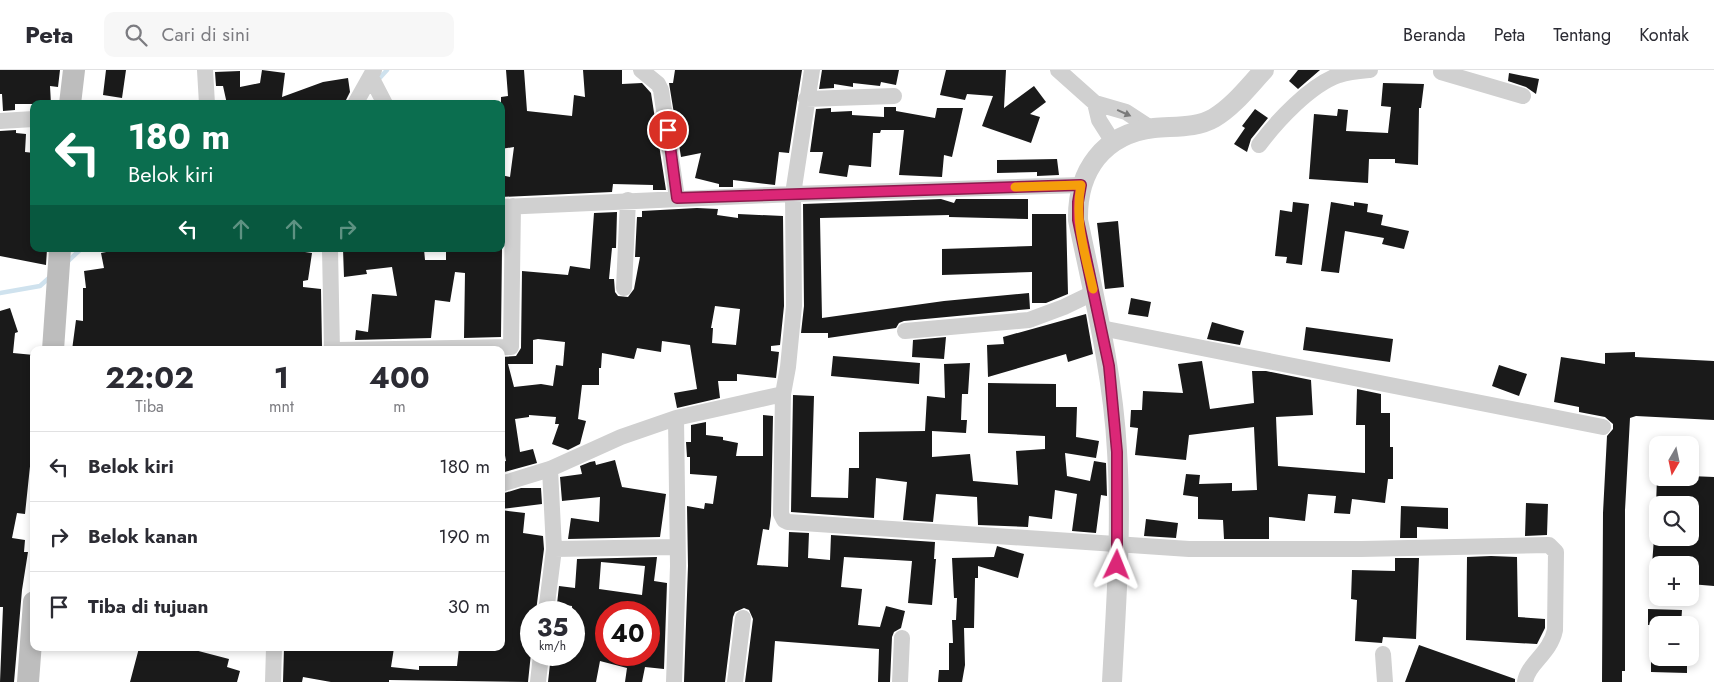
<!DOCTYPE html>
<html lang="id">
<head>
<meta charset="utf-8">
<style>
	body { margin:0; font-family:Jost,sans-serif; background:#f7f7f7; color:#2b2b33; height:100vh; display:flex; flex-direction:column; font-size:19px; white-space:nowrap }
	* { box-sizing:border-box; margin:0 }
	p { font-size:16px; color:#7c7c81 }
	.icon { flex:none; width:28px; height:28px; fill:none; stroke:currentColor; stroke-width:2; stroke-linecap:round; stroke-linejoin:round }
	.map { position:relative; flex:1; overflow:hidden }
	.drawer { position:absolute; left:30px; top:276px; width:475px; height:305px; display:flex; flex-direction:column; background:#fff; border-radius:10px; box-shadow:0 2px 8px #0003 }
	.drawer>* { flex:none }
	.top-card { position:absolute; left:30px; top:30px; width:475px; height:152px; border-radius:10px; box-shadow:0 2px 8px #0003; background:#0b6e4f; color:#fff; overflow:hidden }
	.needle { width:32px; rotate:189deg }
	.buttons { position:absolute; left:1649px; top:366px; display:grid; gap:10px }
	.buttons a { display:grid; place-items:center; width:50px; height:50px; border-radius:10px; background:#fff; box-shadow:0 2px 8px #0003; font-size:25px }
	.speed { position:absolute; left:520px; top:531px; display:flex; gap:10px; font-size:25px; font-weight:700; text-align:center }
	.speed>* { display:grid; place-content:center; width:65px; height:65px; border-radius:50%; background:#fff; box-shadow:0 2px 8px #0003; line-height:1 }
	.speed small { font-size:12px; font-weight:400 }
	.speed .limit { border:8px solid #d22; background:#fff; color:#111 }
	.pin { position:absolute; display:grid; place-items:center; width:42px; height:42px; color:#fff; margin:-21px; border:2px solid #fff; border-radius:50%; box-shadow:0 1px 5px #0007 }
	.me { position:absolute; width:55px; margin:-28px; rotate:2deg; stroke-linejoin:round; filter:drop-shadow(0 0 4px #0008) }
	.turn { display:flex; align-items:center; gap:18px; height:105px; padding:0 15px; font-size:22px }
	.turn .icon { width:65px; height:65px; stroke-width:2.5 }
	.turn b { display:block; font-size:35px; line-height:42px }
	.lanes { display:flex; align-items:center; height:48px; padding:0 15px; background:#0003; justify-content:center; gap:25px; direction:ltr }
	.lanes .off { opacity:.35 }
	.eta { display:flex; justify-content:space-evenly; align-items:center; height:85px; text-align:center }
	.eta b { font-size:30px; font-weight:700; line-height:35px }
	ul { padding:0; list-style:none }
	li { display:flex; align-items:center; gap:15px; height:70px; padding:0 15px; border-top:1px solid #e1e1e2 }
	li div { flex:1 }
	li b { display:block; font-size:19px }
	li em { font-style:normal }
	header { display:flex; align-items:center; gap:30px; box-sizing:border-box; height:70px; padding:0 25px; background:#fff; border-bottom:1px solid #e1e1e2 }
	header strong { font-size:24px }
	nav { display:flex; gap:28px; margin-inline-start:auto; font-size:18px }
	.search { width:350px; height:45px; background:#f7f7f7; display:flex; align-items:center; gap:12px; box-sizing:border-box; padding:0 18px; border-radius:10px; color:#7c7c81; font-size:19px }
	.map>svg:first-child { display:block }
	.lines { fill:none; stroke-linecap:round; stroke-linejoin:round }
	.stream { stroke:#cfe2ee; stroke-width:4.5 }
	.building { fill:#1a1a1a; fill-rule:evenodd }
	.minor { stroke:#d0d0d0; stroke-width:16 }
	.tertiary { stroke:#d0d0d0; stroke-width:20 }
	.secondary { stroke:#bdbdbd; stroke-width:22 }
	.oneway { fill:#7a7a7a }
	.route-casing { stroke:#8e194d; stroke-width:12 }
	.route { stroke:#db2777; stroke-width:9 }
	.slow { stroke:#f59e0b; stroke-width:9 }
</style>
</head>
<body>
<header>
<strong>Peta</strong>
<div class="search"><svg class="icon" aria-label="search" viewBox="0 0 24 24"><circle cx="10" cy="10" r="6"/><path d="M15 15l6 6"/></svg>Cari di sini</div>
<nav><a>Beranda</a><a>Peta</a><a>Tentang</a><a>Kontak</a></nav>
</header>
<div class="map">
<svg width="1714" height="612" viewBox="0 0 1714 612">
	<rect width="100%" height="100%" fill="#fff"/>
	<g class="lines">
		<path class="stream" d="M377,11L387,0
			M67,192L81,179
			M0,223L40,216L50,207"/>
	</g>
	<path class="building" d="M0,0H60L58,17L50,16L51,34H15V40L3,41L2,24H0Z
		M106,0H126L122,28L103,25Z
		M262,0L285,3L282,27L323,12L348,8L350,22L346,30L324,34H227L223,16H216L215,2L240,1V17L260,13Z
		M506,0H524L527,41L572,46L574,25L585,27L583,0H622V14L642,13L651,23L666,120H653V115L613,114L612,122L501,127V105L510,107L514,77L501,79V27L508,26Z
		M675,0H802L789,83L779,82L775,115L733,110V117H719V114L695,108L701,83L681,87L669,13H673Z
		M822,0H899L896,15L881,12L880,16L853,13V17L834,14V18L819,19Z
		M946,0H1006L1004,38L1034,16L1046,32L1030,44L1040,47L1031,73L982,56L993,26L967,24L965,30L940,25Z
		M1298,0H1320L1298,19L1289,11Z
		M1509,3L1539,9L1536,24L1526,17L1508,11Z
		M1383,13L1424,14L1421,38H1419L1418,95L1395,93V89H1369L1368,113L1309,109L1314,44L1337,46L1338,39L1348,40L1346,61L1388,63L1391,37L1381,36Z
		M884,37H896V41L935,48L937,38H963L952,87L944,85L942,107L899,105L904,60H881L880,63H873L871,97L849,95L847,107L819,103L823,82H810L816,39L831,38V42L852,41V45L884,47Z
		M1255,39L1268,48L1251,69L1247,82L1234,74L1245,58L1242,56Z
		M16,60V63L26,64L25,82L34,83V179H47L46,195L0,186V61Z
		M1057,89L1059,105L1037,106V102L997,103V90Z
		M941,129L954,133L956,129H1028V149L949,147V145L820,148L822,248L944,231L1029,223L1030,239L904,251L899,253L896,258L828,268V263H801L804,236L803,134Z
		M1293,132L1309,134L1302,195L1286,193L1287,187L1275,186L1280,140L1292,142Z
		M1331,132L1354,136V132L1368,134L1367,142L1383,145L1381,155L1409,161L1404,179L1382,174L1384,168L1345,161L1339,203L1321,201Z
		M697,138L718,139L717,145L738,148V144L783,146L784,236L780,275L771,276V281L779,282L776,308L737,304V311H718L720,328L677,338L674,323L697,319L690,275L662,271L661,282L637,278L634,289L602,283L601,298H599V315H582L578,349L586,351L580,374L568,380L552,374L559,354H555L556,347L529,345V347L515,349L520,382L533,379L537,393L501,403V392L506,391L501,363V357L504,356L501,331V287L516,286L521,278L522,201L568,205L570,196L590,199L594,143L617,142L616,178H612L609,209H614L615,222L618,226L628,227L634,219L640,187H635L637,147H642V141ZM715,236L740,239L736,275L712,273L713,258H711ZM538,269L565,272L563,296L556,295L553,316L541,314L514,317L508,294H533V270Z
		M1032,144H1066L1068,224L1046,233H1032V202L942,205V179L1032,176Z
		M1118,151L1124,217L1105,219L1097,153Z
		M122,179H284L312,183L308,210L303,211V217L321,219L322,277H308V280L291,278L290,280H72L76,250L83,251V218H86L84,201L104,198L101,183Z
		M343,179H424L425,190H446V179L486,182V179H502L501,267L464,268L465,203L455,202L450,232L435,230L431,268L355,270L356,260L368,262L372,224L397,226L392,197L366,200L367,204L344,207Z
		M1131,228L1151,232L1148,247L1128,244Z
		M10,238L18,262L15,263L13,283L34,285V345L30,368H33L25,444L17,443L12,468L25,470L24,482H28L22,520L14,612H0L3,537H0V241Z
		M1086,244L1093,284L1068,292L1066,284L988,307L987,275L1004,274L1003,267Z
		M1212,252L1244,261L1240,275L1207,269Z
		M1306,257L1393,269L1390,292L1303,280Z
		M946,267L944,289L912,287L913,270Z
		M1635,282V287L1714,291V350L1636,346L1630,348L1625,440V601H1622V612H1602L1603,443L1607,366L1613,359V354L1605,347L1579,342V337L1554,332L1561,287L1605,294V283Z
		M833,286L920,293L919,314L831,306Z
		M1202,291L1210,339L1254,333L1252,301H1266L1311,310L1313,345L1276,347L1278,396L1365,403V355H1356L1357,319L1381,324V343H1390V377H1393V409H1388L1385,433L1352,429L1350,444L1334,443L1336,426L1308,424L1305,451L1269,447V469H1224L1223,450L1198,449V427L1183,425L1186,404L1200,405L1199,414L1232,413V421L1257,420L1254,357L1189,365L1186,390L1135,385L1138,358L1130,357L1131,340H1142L1143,321L1183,323L1178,294Z
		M970,293L968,324H962L961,350H967L966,363L932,361V387L970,384L973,411L1018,415L1016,381L1045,379V366L988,363V313L1056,314V337H1077L1076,367L1099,371L1096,388L1065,383L1067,406L1090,411L1094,391L1106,393L1107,426L1101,425L1096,463L1072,461L1077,424L1055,420L1052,449L1029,446L1028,457L978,455L977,427L936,424L933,452L903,450L907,412L876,408L874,448L791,442L793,325L814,326L811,427L848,428L849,398H859V362L925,361L927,326L945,328L944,294Z
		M1499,295L1527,304L1519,326L1492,316Z
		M763,345L773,346L771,446L769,460L763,459L757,495L788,497L789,462L809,463L808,488L830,490L831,465L935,472L934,489H936L932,535L908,533L912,491L844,487L841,517L862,519L858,555L880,557L886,536L905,541L901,558L894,562L892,567L890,612H878L879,579L775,571L772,612H745L753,549L749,540L744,538L735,542L733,547L725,612H684L688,496L687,436L704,439L705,433L713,434L717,406L690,404V387H687L686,372H691V355L706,352V365L723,367V370L738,373L736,386H763Z
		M615,390L622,417L666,424L660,467L568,469L571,448L599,452L600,427L562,431L560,407L582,404L580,396L590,392L595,391L596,395Z
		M1690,406L1714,407V516L1690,514V495H1652L1654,468H1690V435H1656L1657,408Z
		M521,418H541L542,434L501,439V424Z
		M1526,433L1548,434L1547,465L1525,466Z
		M1401,436L1448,438V459L1417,457V468H1400Z
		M501,440L525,443L523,463L543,466L544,479L536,541L531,540V583L528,612L389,610V612H331L303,607L302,612H283L284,578H394L391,597L419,600V596H457L459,578H501Z
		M1146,449L1178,453L1176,468L1144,466Z
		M997,476L1024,484L1018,508L978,496V508H975L974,558H964L965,595L962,612H938L939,600H949V573H953L952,550H956L957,528H954L952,488L994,487Z
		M1491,486L1517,487L1518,547L1545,549V558L1537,574L1466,570L1467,487Z
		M657,487L654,511L667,513L664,599L645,597L642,612H625L627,598L600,591L596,612H548L551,585H574L572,536L557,534L559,516L575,518L577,489ZM601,492L645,496L642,525L599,519ZM606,542H649V548H653L649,585H606Z
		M1395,488H1419L1416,569L1383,567L1382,573L1355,571L1357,530L1351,529L1352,500L1395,501Z
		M1648,539L1682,540L1681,555H1648Z
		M1419,575L1515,609V612H1405Z
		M139,578H187L229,589L227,597L240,601L237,612H130Z
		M1651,588H1687V603L1651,602Z"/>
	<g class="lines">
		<path class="minor" d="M205,0L207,34
			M641,0L658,14L661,20L677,128
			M1058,0L1095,33L1126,42L1152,59
			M1441,2L1523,26
			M371,7L385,34
			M806,29L894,26
			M1095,33L1099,50L1113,72
			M355,34L374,0
			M0,51L34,49
			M1259,75C1277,51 1310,15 1339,5C1349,2 1360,1 1370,0
			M501,137L793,124L1081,115
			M330,179L332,280
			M624,218L628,130
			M1101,258L1603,357
			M905,261L1029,250L1064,237L1093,223
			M338,280L511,277L513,136
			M783,324L788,297L794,236L793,124L812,0
			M501,414L550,399L621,367L676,348L783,324L781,444L784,450L788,452L1189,479H1361L1549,475L1556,482L1555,560C1550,584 1528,593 1525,612
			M554,479L676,477
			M546,542L554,479L550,399
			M1383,584L1385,612
			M273,612L274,578
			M538,612L541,585
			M674,612L678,496L676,348
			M735,612L743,548
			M900,612L902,568"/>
		<path class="tertiary" d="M1112,612C1116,535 1122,458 1117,381C1113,303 1094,227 1078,150C1077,101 1103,64 1154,58C1174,56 1197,58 1214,48C1234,36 1249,16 1264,0"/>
		<path class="secondary" d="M70,34L74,0
			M53,280L60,179
			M28,612L34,532"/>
	</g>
	<defs><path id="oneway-solid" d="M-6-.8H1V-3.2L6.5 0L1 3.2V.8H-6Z" transform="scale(1.25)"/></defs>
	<use class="oneway" href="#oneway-solid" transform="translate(1124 43) rotate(24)"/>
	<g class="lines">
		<g class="route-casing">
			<path id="route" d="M668,60L677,128L1081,115L1078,132V150L1109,296L1117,382V495"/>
		</g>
		<use href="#route" class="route"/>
		<path class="slow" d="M1015,117L1081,115C1074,150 1085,184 1093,219"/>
	</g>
</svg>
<div class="buttons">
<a><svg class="needle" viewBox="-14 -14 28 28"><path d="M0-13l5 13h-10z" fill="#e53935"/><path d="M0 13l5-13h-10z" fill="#7c7c81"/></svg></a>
<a><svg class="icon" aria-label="search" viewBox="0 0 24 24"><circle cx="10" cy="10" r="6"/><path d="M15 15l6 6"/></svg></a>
<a>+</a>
<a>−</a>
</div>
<div class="speed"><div>35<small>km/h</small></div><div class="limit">40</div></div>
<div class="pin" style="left:668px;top:60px;background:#d93025"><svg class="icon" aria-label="arrive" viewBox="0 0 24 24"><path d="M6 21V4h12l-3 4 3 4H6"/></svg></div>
<svg class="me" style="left:1117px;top:495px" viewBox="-20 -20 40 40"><path d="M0-17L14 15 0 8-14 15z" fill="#db2777" stroke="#fff" stroke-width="4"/></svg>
<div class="top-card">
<div class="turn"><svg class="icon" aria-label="left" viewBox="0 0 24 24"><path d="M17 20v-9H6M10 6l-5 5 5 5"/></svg><div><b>180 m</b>Belok kiri</div></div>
<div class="lanes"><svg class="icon" aria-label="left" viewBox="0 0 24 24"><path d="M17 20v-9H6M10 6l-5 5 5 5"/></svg><svg class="icon off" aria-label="ahead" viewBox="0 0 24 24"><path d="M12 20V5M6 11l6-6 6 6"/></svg><svg class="icon off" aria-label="ahead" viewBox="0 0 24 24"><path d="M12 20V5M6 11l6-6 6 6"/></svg><svg class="icon off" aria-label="right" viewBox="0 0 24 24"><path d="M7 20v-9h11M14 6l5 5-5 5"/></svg></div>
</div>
<section class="drawer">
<div class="eta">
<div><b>22:02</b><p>Tiba</p></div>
<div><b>1</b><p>mnt</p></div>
<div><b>400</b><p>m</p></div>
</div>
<ul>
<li><svg class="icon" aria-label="left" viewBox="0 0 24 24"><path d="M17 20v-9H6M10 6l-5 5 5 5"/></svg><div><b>Belok kiri</b></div><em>180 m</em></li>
<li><svg class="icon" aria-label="right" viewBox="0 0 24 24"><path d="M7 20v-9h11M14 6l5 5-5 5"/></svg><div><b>Belok kanan</b></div><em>190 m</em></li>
<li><svg class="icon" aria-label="arrive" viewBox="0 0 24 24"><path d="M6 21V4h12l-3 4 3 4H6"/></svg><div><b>Tiba di tujuan</b></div><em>30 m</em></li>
</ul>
</section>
</div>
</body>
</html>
